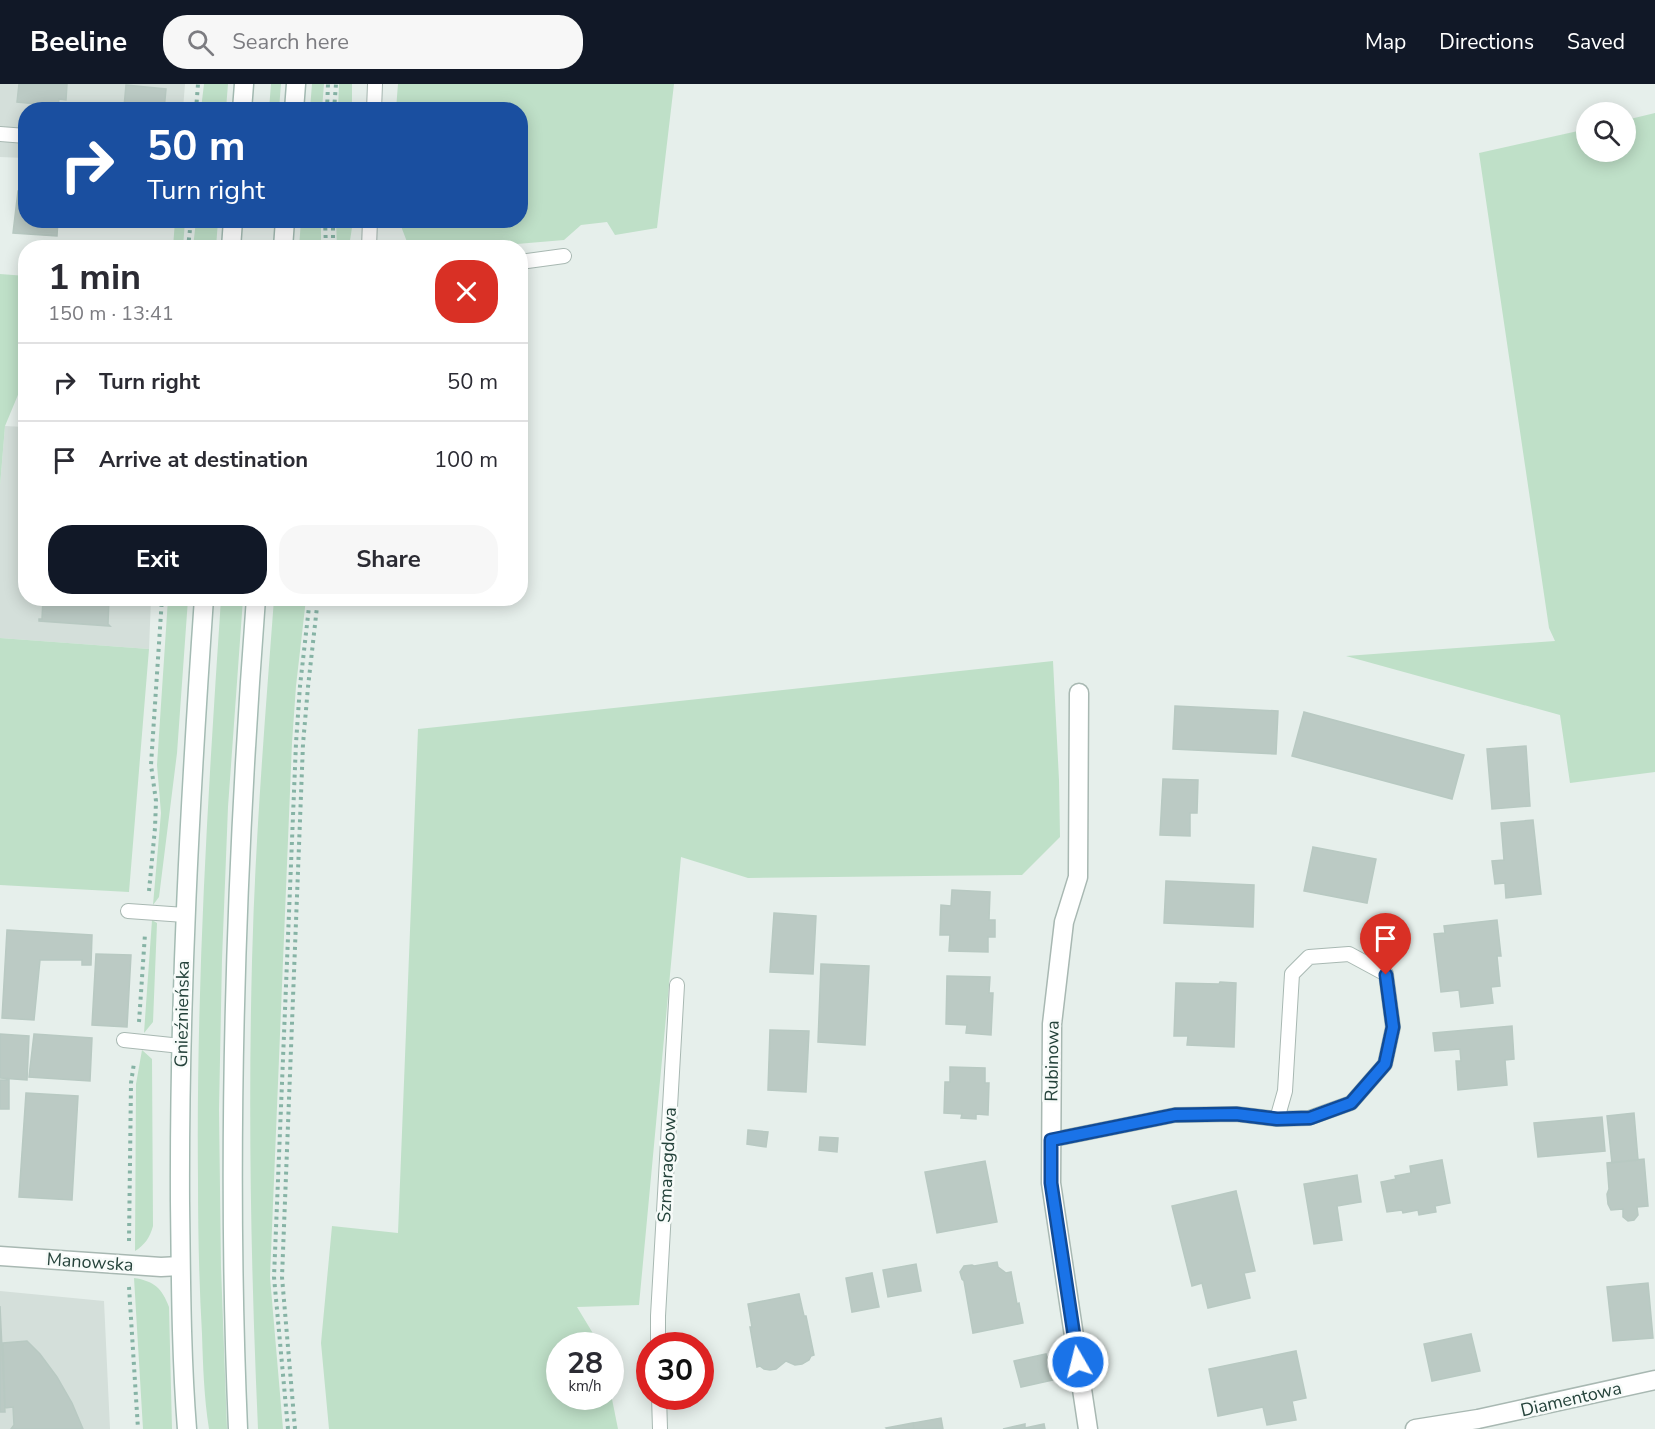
<!DOCTYPE html>
<html lang="en">
<head>
<meta charset="utf-8">
<style>
	body { margin:0; font-family:"Nunito Sans",sans-serif; background:#f7f7f7; color:#2b2b33; height:100vh; display:flex; flex-direction:column; font-size:22px; white-space:nowrap }
	* { box-sizing:border-box; margin:0 }
	p { font-size:20px; color:#7c7c81 }
	.icon { flex:none; width:33px; height:33px; fill:none; stroke:currentColor; stroke-width:2; stroke-linecap:round; stroke-linejoin:round }
	.map { position:relative; flex:1; overflow:hidden }
	.details { position:absolute; left:18px; top:156px; width:510px; height:366px; display:flex; flex-direction:column; background:#fff; border-radius:24px; box-shadow:0 3px 15px #0003 }
	.details>* { flex:none }
	.guide { position:absolute; left:18px; top:18px; width:510px; height:126px; border-radius:24px; box-shadow:0 3px 15px #0003; background:#1a4fa0; color:#fff; overflow:hidden }
	.fabs { position:absolute; left:1576px; top:18px; display:grid; gap:12px }
	.fabs a { display:grid; place-items:center; width:60px; height:60px; border-radius:50%; background:#fff; box-shadow:0 3px 15px #0003; font-size:30px }
	.speed { position:absolute; left:546px; top:1248px; display:flex; gap:12px; font-size:30px; font-weight:700; text-align:center }
	.speed>* { display:grid; place-content:center; width:78px; height:78px; border-radius:50%; background:#fff; box-shadow:0 3px 15px #0003; line-height:1 }
	.speed small { font-size:15px; font-weight:400 }
	.speed .limit { border:9px solid #d22; background:#fff; color:#111 }
	.pin { position:absolute; display:grid; place-items:center; width:51px; height:51px; color:#fff; margin:-62px -26px; border-radius:50% 50% 50% 0; rotate:-45deg; box-shadow:0 0 6px #0007 }
	.pin .icon { rotate:45deg }
	.me { position:absolute; width:66px; margin:-33px; rotate:352deg; stroke-linejoin:round; filter:drop-shadow(0 0 4px #0008) }
	.turn { display:flex; align-items:center; gap:21px; height:126px; padding:0 30px; font-size:27px }
	.turn .icon { width:78px; height:78px; stroke-width:2.5 }
	.turn b { display:block; font-size:42px; line-height:51px }
	.round { display:grid; place-items:center; flex:none; width:63px; height:63px; border-radius:24px; background:#f7f7f7 }
	.summary { display:flex; align-items:center; justify-content:space-between; height:102px; padding:0 30px }
	h1 { font-size:36px; font-weight:700; line-height:45px }
	.primary-button { display:flex; gap:12px; margin-top:auto; padding:12px 30px }
	.primary-button a { flex:1; height:69px; border-radius:24px; background:#111827; color:#fff; font-size:24px; font-weight:700; line-height:69px; text-align:center }
	.primary-button a+a { background:#f7f7f7; color:#2b2b33 }
	ul { padding:0; list-style:none }
	li { display:flex; align-items:center; gap:18px; height:78px; padding:0 30px; border-top:2px solid #e1e1e2 }
	li div { flex:1 }
	li b { display:block; font-size:22px }
	li em { font-style:normal }
	header { display:flex; align-items:center; gap:36px; box-sizing:border-box; height:84px; padding:0 30px; background:#111827; color:#fff }
	header strong { font-size:28px }
	nav { display:flex; gap:33px; margin-inline-start:auto; font-size:21px }
	.search { width:420px; height:54px; background:#f7f7f7; display:flex; align-items:center; gap:15px; box-sizing:border-box; padding:0 21px; border-radius:24px; color:#7c7c81; font-size:22px }
	.map>svg:first-child { display:block }
	.built { fill:#d4dfda }
	.green { fill:#bfe0c8 }
	.building { fill:#bbcac4; stroke:#b8c9c2; stroke-width:1.5 }
	.lines { fill:none; stroke-linecap:round; stroke-linejoin:round }
	.service-casing { stroke:#a8b8b2; stroke-width:16 }
	.minor-casing { stroke:#a8b8b2; stroke-width:21 }
	.secondary-casing { stroke:#a4bbb3; stroke-width:21 }
	.path { stroke:#86b3a5; stroke-width:4; stroke-dasharray:3 4.5; stroke-linecap:butt }
	.service { stroke:#fff; stroke-width:14 }
	.minor { stroke:#fff; stroke-width:18 }
	.secondary { stroke:#fff; stroke-width:18 }
	.route-casing { stroke:#114b97; stroke-width:15 }
	.route { stroke:#1a73e8; stroke-width:10 }
	.labels { text-anchor:middle; stroke-width:5; stroke-linejoin:round; paint-order:stroke }
	.street-label { font-size:18px; fill:#24423a; stroke:#f7fbf9 }
</style>
</head>
<body>
<header>
<strong>Beeline</strong>
<div class="search"><svg class="icon" aria-label="search" viewBox="0 0 24 24"><circle cx="10" cy="10" r="6"/><path d="M15 15l6 6"/></svg>Search here</div>
<nav><a>Map</a><a>Directions</a><a>Saved</a></nav>
</header>
<div class="map">
<svg width="1655" height="1345" viewBox="0 0 1655 1345">
	<rect width="100%" height="100%" fill="#e6efeb"/>
	<path class="built" d="M0,0H185L183,25L26,26L25,74L0,73Z
		M5,342L25,343L26,514L151,515L149,565L0,554V402Z
		M0,1207L104,1217L110,1345H0Z"/>
	<path class="green" d="M204,0H228L226,25H201Z
		M271,0H281L279,25H269Z
		M312,0H324L322,25H310Z
		M339,0H352V25H338Z
		M398,0H674L657,144L615,151L607,138L581,141L564,156L483,163H409L399,137L520,136V26L396,25Z
		M1655,29V688L1570,699L1560,631L1346,572L1555,557L1549,544L1479,69L1587,45V68H1626V36Z
		M175,137H185L183,163H173Z
		M196,137H218L216,163H193Z
		M301,137H321V163H299Z
		M336,137H353L349,163H337Z
		M0,190L26,192L25,294L5,342L0,402Z
		M168,515H188L177,669L159,813L153,821L161,729L157,681Z
		M221,515H243L228,723L222,875L219,1026L221,1183L227,1345H209C204,1313 203,1282 202,1250C199,1198 198,1147 198,1096C196,901 208,708 221,515Z
		M274,515H306L296,602L292,659L270,1193L283,1345H258C251,1189 248,1033 252,877C255,756 265,635 274,515Z
		M0,554L149,565L129,808L0,801Z
		M1053,577L1059,696L1060,753L1022,791L748,794L681,773L639,1221L577,1223L600,1261L560,1262V1312H610L611,1310L618,1345H329L321,1259L332,1142L398,1149L418,645Z
		M152,836L157,839L153,938L144,949Z
		M142,966L152,975L153,1142C150,1153 145,1161 135,1167L136,1000Z
		M134,1194C154,1197 162,1204 169,1223L172,1345H143Z"/>
	<path class="building" d="M19,0H67L66,16L59,15L58,22L17,18Z
		M126,1L166,5L164,26H141L124,23Z
		M18,107L26,108V136H58L57,152L13,149Z
		M43,514H109L108,540L110,542L39,537V535H42Z
		M1175,622L1278,627L1276,670L1173,665Z
		M1304,628L1464,671L1452,715L1292,672Z
		M1526,662L1530,722L1492,725L1487,665Z
		M1163,695L1198,696L1197,729H1190V752L1160,751Z
		M1533,736L1541,810L1506,814L1505,799L1495,800L1492,777L1504,776L1501,739Z
		M1313,763L1376,775L1367,819L1304,807Z
		M1166,797L1254,801L1253,843L1164,839Z
		M952,806L990,808L989,836H995V853H988V868L949,867L950,851H940L941,821L951,822Z
		M774,829L816,832L813,890L770,888Z
		M1497,836L1501,872H1497L1500,902L1491,903L1493,919L1461,923L1459,906L1441,908L1434,850L1445,849L1444,842Z
		M7,846L92,851L91,881H82V876H40L34,936L2,934Z
		M96,870L131,871L127,943L92,941Z
		M821,880L869,882L865,961L818,958Z
		M947,892L990,893L989,909H993L991,951L966,949L967,941L946,940Z
		M1220,898L1236,899L1234,963L1187,961L1188,952H1174L1176,899L1219,900Z
		M1512,942L1514,975L1505,976L1507,1001L1458,1006L1456,977H1461L1460,965L1435,967L1433,949Z
		M770,946L809,947L806,1008L768,1006Z
		M0,950L29,952L27,996L0,994Z
		M34,950L92,954L90,997L29,993Z
		M950,983L985,984V999H989L988,1031L976,1030V1035L961,1034L962,1030L944,1029L945,998H950Z
		M0,996H9V1025H0Z
		M26,1009L78,1012L72,1116L19,1113Z
		M1634,1029L1638,1076L1612,1079L1607,1032Z
		M1602,1033L1605,1067L1538,1073L1534,1039Z
		M748,1046L768,1048L766,1063L747,1060Z
		M820,1053L838,1054L837,1068L819,1066Z
		M1644,1075L1648,1122L1637,1123L1638,1131L1634,1136L1628,1137L1623,1133V1125L1611,1126L1608,1120L1607,1110L1609,1105L1607,1079Z
		M1442,1076L1450,1119L1435,1122L1436,1128L1419,1131L1418,1126L1403,1129L1402,1126L1387,1128L1381,1098L1396,1095L1395,1092L1411,1089L1410,1082Z
		M985,1077L997,1138L937,1149L925,1088Z
		M1357,1091L1361,1118L1337,1122L1342,1156L1314,1160L1304,1100Z
		M1236,1107L1255,1187L1244,1189L1250,1214L1208,1224L1202,1199L1192,1202L1172,1122Z
		M997,1178L998,1183L1006,1189L1011,1188L1017,1220L1019,1219L1023,1239L973,1249L964,1197L962,1195L960,1188L964,1182L972,1181L974,1182Z
		M916,1180L921,1207L888,1213L883,1186Z
		M872,1189L879,1223L852,1228L846,1194Z
		M1648,1199L1653,1254L1613,1257L1607,1203Z
		M799,1210L804,1232H806L814,1271L811,1272L809,1276L802,1280L795,1281L786,1277L776,1285L770,1286L764,1285L760,1282L757,1283L750,1243H752L748,1220Z
		M0,1222L5,1328H0Z
		M1471,1250L1480,1287L1432,1297L1424,1260Z
		M27,1257L40,1270L57,1293L72,1319L83,1345H11L14,1341L13,1323L5,1324L3,1259Z
		M1296,1267L1306,1314L1292,1317L1296,1336L1267,1341L1263,1323L1218,1332L1209,1285Z
		M1046,1270L1053,1296L1021,1303L1014,1277Z
		M941,1334L943,1345H914L913,1339Z
		M913,1339L914,1345H887L886,1344Z
		M1025,1340V1344L1044,1340L1045,1345H1003Z"/>
	<g class="lines">
		<g class="service-casing">
			<path id="service" d="M374,26L375,0
				M0,50L26,52
				M369,164L370,136
				M520,178L564,172
				M128,827L185,831
				M124,956L181,962
				M1051,1056L1175,1031L1236,1030L1277,1035L1309,1034L1351,1019L1385,980L1393,943L1386,890L1349,870L1309,873L1292,890L1285,1007L1277,1035
				M658,1262V1232L677,901
				M659,1312L660,1345"/>
		</g>
		<g class="minor-casing">
			<path id="minor" d="M1079,609L1078,793L1064,838L1052,940L1051,1099L1088,1345
				M0,1172L161,1183L180,1182
				M1415,1345L1478,1335L1655,1296"/>
		</g>
		<g class="secondary-casing">
			<path id="secondary" d="M242,26L244,0
				M294,26L296,0
				M231,164L233,136
				M283,164L285,136
				M187,1345C181,1270 181,1194 180,1118C179,916 190,716 204,514
				M238,1345C226,1068 235,791 256,514"/>
		</g>
		<path class="path" d="M196,26L198,0
			M327,26L328,0
			M334,26L336,0
			M325,136L326,164
			M333,136V164
			M188,164L191,136
			M149,807L155,744L156,717L151,681L162,514
			M139,938L145,850
			M129,1157L131,999L134,979
			M129,1203L138,1345
			M288,1345L274,1193L296,659L300,602L310,514
			M295,1345L282,1193L303,660L308,603L318,514"/>
		<use href="#service" class="service"/>
		<use href="#minor" class="minor"/>
		<use href="#secondary" class="secondary"/>
	</g>
	<g class="lines">
		<g class="route-casing">
			<path id="route" d="M1078,1278L1051,1099V1056L1175,1031L1236,1030L1277,1035L1310,1034L1351,1019L1385,980L1393,943L1386,891"/>
		</g>
		<use href="#route" class="route"/>
	</g>
	<g class="labels">
		<g class="street-label">
			<text transform="translate(182 930) rotate(-89)" y="6">Gnieźnieńska</text>
			<text transform="translate(1052 977) rotate(-89)" y="6">Rubinowa</text>
			<text transform="translate(667 1081) rotate(-87)" y="6">Szmaragdowa</text>
			<text transform="translate(90 1178) rotate(4)" y="6">Manowska</text>
			<text transform="translate(1571 1315) rotate(-13)" y="6">Diamentowa</text>
		</g>
	</g>
</svg>
<div class="fabs">
<a><svg class="icon" aria-label="search" viewBox="0 0 24 24"><circle cx="10" cy="10" r="6"/><path d="M15 15l6 6"/></svg></a>
</div>
<div class="speed"><div>28<small>km/h</small></div><div class="limit">30</div></div>
<div class="pin" style="left:1386px;top:891px;background:#d93025"><svg class="icon" aria-label="arrive" viewBox="0 0 24 24"><path d="M6 21V4h12l-3 4 3 4H6"/></svg></div>
<svg class="me" style="left:1078px;top:1278px" viewBox="-20 -20 40 40"><circle r="17" fill="#1a73e8" stroke="#fff" stroke-width="3"/><path d="M0-11L8 9 0 5-8 9z" fill="#fff"/></svg>
<div class="guide">
<div class="turn"><svg class="icon" aria-label="right" viewBox="0 0 24 24"><path d="M7 20v-9h11M14 6l5 5-5 5"/></svg><div><b>50 m</b>Turn right</div></div>
</div>
<section class="details">
<div class="summary"><div><h1>1 min</h1><p>150 m · 13:41</p></div><a class="round" style="background:#d93025;color:#fff"><svg class="icon" aria-label="close" viewBox="0 0 24 24"><path d="M6 6l12 12M18 6L6 18"/></svg></a></div>
<ul>
<li><svg class="icon" aria-label="right" viewBox="0 0 24 24"><path d="M7 20v-9h11M14 6l5 5-5 5"/></svg><div><b>Turn right</b></div><em>50 m</em></li>
<li><svg class="icon" aria-label="arrive" viewBox="0 0 24 24"><path d="M6 21V4h12l-3 4 3 4H6"/></svg><div><b>Arrive at destination</b></div><em>100 m</em></li>
</ul>
<div class="primary-button"><a>Exit</a><a>Share</a></div>
</section>
</div>
</body>
</html>
